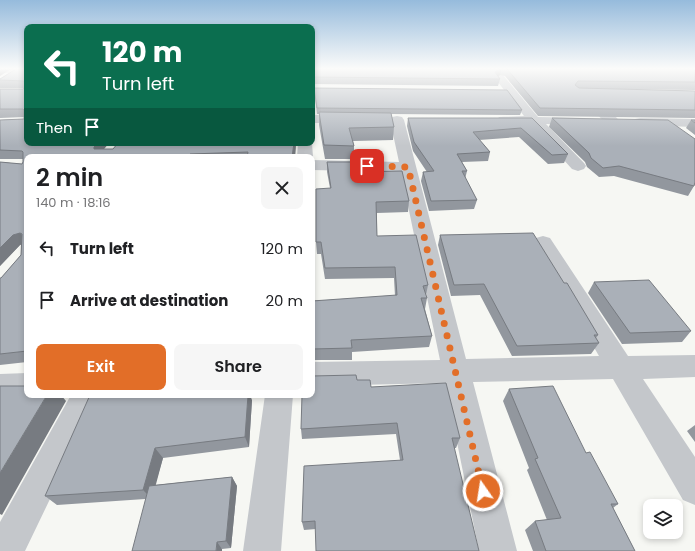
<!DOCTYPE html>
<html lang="en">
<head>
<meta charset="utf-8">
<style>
	body { margin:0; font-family:Poppins,sans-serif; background:#f6f6f6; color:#202124; height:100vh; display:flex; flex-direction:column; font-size:15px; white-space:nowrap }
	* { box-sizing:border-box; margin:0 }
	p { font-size:13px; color:#757577 }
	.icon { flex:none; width:22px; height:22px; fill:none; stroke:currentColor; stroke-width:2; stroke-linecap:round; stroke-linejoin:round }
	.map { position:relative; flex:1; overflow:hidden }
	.side { position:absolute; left:24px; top:154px; width:291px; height:244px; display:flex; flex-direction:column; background:#fff; border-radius:8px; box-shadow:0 2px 6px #0003 }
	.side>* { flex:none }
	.top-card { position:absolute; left:24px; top:24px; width:291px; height:122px; border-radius:8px; box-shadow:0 2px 6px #0003; background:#0b6e4f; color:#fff; overflow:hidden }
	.fabs { position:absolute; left:643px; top:499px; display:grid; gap:8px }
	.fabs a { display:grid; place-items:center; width:40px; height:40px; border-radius:8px; background:#fff; box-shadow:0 2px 6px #0003; font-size:20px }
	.pin { position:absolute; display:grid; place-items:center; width:34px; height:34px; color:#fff; margin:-17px; border-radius:8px; box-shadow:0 2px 6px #0006 }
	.me { position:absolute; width:44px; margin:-22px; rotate:347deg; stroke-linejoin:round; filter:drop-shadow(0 0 3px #0008) }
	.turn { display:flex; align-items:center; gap:14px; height:84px; padding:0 12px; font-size:18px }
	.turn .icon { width:52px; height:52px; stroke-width:2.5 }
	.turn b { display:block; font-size:28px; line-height:34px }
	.then { display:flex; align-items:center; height:38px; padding:0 12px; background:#0003; gap:8px; font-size:15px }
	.round { display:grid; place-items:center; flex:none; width:42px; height:42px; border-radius:8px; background:#f6f6f6 }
	.head { display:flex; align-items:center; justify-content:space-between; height:68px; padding:0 12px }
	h1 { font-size:24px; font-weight:600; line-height:30px }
	.action { display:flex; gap:8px; margin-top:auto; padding:8px 12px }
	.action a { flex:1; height:46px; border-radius:8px; background:#e26e28; color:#fff; font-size:16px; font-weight:600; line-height:46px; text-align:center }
	.action a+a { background:#f6f6f6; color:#202124 }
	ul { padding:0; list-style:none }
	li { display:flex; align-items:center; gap:12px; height:52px; padding:0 12px }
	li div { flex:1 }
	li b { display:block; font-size:15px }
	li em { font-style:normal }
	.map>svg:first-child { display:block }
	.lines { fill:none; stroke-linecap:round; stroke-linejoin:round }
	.street { fill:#c4c7cb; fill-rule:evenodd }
	.wall { fill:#92979e }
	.shaded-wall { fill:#777b81 }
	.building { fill:#aab0b8; stroke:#777b81 }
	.route { stroke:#e26e28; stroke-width:7; stroke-dasharray:0 12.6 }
</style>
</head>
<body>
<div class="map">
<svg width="695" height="551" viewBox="0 0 695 551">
	<rect width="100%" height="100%" fill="#f6f7f3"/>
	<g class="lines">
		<path class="street" d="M0,69H21L22,70L17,73H0Z
			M488,69H498L538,117L585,118L587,121L585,124L580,125L546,124L584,163L586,166L584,169L578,171L572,169L531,124L499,123L497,120L499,117L524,116Z
			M549,69H560L617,118L619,121L617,124H607Z
			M312,115H348L353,116L354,119L353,122L348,123H312Z
			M397,116L402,117L404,120L466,359L599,356L533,242L536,238L543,236L550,238L628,356L695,355V377L643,379L695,457V505L683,500L613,379L473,382L517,551H479L445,383L312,386V362L440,360L401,172L312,170V160L399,162L390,120L392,117Z
			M640,118L695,119V127L635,125L633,122L635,119Z
			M298,143H312L313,157L312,158L297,157Z
			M27,373V395H34L27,397L0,398V374Z
			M71,395H100L25,551H0V522Z
			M265,395H293L281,551H243Z"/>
	</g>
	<path class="wall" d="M16,69L109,143L104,149H113L118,143H296L295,157H27V362L0,365V278H1L21,255V244L20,245L0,266V162L22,164L23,162V159H0V120L24,119V117L0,118V89H23L24,88H0V79Z
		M312,69H695V90L607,89L695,91V118L538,116L505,76L500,75L498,76L500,79L498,86L312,84Z
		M314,88L522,110L520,115L391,114L394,127L393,140L353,141L354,146V159H325L319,125V114H317Z
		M408,118H532L568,154L564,163L548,164L519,137L479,140L490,152L488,161L462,162L467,171L465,179L477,200L474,209L429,211L421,181L423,172H427L413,151L407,126Z
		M552,118L694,186L688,196L614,176L599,177L587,167L585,162L549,127Z
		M691,120L695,123V135L686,128Z
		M327,162L360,172L409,201L408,212L377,213V236L428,285L426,295L427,298L425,309L432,336L429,347L352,352V360H312V301L395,296L394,278L325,279L321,254H317L316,242L330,188L327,172Z
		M440,235L564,283L598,335L596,338L599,343L591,354L512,356L480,295L451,296L438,245Z
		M594,282L691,331L682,342L622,344L588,293Z
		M357,380L371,387L460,438L456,448H454L316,529L304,530L302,522L400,460L396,434L302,439L301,429Z
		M509,389L586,453L618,504L613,508L635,551H533L525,530L535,521L547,520L527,470L529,468L503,401Z
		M252,400L249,447L163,458L155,485L232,477L237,486L231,548L222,549L145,499L57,505L45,496Z
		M695,425V442L687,431Z"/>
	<path class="shaded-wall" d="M0,69H11L0,76Z
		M500,69H502L500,75L494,79L495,72Z
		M98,143H109L98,156L94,149V147Z
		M294,143H296L295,157H292Z
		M20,233L27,243L20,245L0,266V248L13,235Z
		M47,395H61L66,401L2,515L0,514V473Z
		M248,395H250L252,400L249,447L245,437Z
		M155,448L163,458L152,499L143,490Z
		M232,477L237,486L231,548L226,541Z
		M217,542L222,549V551H216Z"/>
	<path class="building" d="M16,69H27V143H98L94,147V149H113L118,143H294L292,157H247L248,152L190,154L189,157H27V351L0,354V278H1L21,255L22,234L20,233L13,235L0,248V162L22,164L23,162V152L22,151L0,150V120L24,119V110L23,109H0V89H23L25,88L24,81L0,80V79Z
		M312,69H500L495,72L500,79L312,77Z
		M506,69H695V82L578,81L575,85L579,88L695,91V110L540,108L507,69Z
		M314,88L507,90L522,110L317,108Z
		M319,112L391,113L394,127L349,128L354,146L324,145Z
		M408,118H532L568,154L552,155L521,128L473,132L490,152L457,154L467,171H462L477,200L431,201L423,172L434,171L414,142Z
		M552,118L668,120L695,139V182L694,186L619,166L603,168L591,158L589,153Z
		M691,120H695V123Z
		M327,162H358L360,172L402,171L409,201L376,202L377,236L416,235L428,285L423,286L427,298H421L432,336L351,340L352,348L312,349V301L397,295L395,267L325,268L321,242H316V189L331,188Z
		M533,233L564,283H567L598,335H594L599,343L517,346L484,284L454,285L440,235Z
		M649,280L691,331L630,333L594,282Z
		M356,375L357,380H370L371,387L446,383L460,438H452L479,551H316L315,521L302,522L304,466L403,460L397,423L301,429L302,395H312V376Z
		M0,386H27V395H47L0,473Z
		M553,386L586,453L590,452L618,504H611L635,551H546L535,521L561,518L535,459L538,458L509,389Z
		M90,395H248L245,437L155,448L143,490L45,496Z
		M232,477L226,541L217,542L216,551H132L149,486Z"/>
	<linearGradient id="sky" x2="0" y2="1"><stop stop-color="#96bbdc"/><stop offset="0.47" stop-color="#fbfbfa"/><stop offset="1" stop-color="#fbfbfa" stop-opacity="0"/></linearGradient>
	<rect width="695" height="146" fill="url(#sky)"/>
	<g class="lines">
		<path class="route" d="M367,166L408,167L483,491"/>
	</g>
</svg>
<div class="fabs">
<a><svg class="icon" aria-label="layers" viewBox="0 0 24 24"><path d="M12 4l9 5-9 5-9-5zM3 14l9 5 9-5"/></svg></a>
</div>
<div class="pin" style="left:367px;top:166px;background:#d93025"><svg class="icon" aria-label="arrive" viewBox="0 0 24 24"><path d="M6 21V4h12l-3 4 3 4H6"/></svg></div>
<svg class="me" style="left:483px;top:491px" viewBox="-20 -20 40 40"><circle r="17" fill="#e26e28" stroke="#fff" stroke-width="3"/><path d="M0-11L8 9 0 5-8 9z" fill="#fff"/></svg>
<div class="top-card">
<div class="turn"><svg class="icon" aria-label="left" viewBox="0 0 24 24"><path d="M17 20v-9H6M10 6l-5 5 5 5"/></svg><div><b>120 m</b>Turn left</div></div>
<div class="then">Then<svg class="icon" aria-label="arrive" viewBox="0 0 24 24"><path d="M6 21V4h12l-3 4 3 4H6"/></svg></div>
</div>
<section class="side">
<div class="head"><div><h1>2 min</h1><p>140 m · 18:16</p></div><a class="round"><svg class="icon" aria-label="close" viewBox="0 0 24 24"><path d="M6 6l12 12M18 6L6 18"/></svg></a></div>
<ul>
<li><svg class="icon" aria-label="left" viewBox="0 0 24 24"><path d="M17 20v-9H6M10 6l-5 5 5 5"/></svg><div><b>Turn left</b></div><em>120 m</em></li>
<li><svg class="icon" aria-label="arrive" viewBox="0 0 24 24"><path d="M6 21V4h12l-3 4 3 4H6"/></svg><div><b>Arrive at destination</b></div><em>20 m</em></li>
</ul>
<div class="action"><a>Exit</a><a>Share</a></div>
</section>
</div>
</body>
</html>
